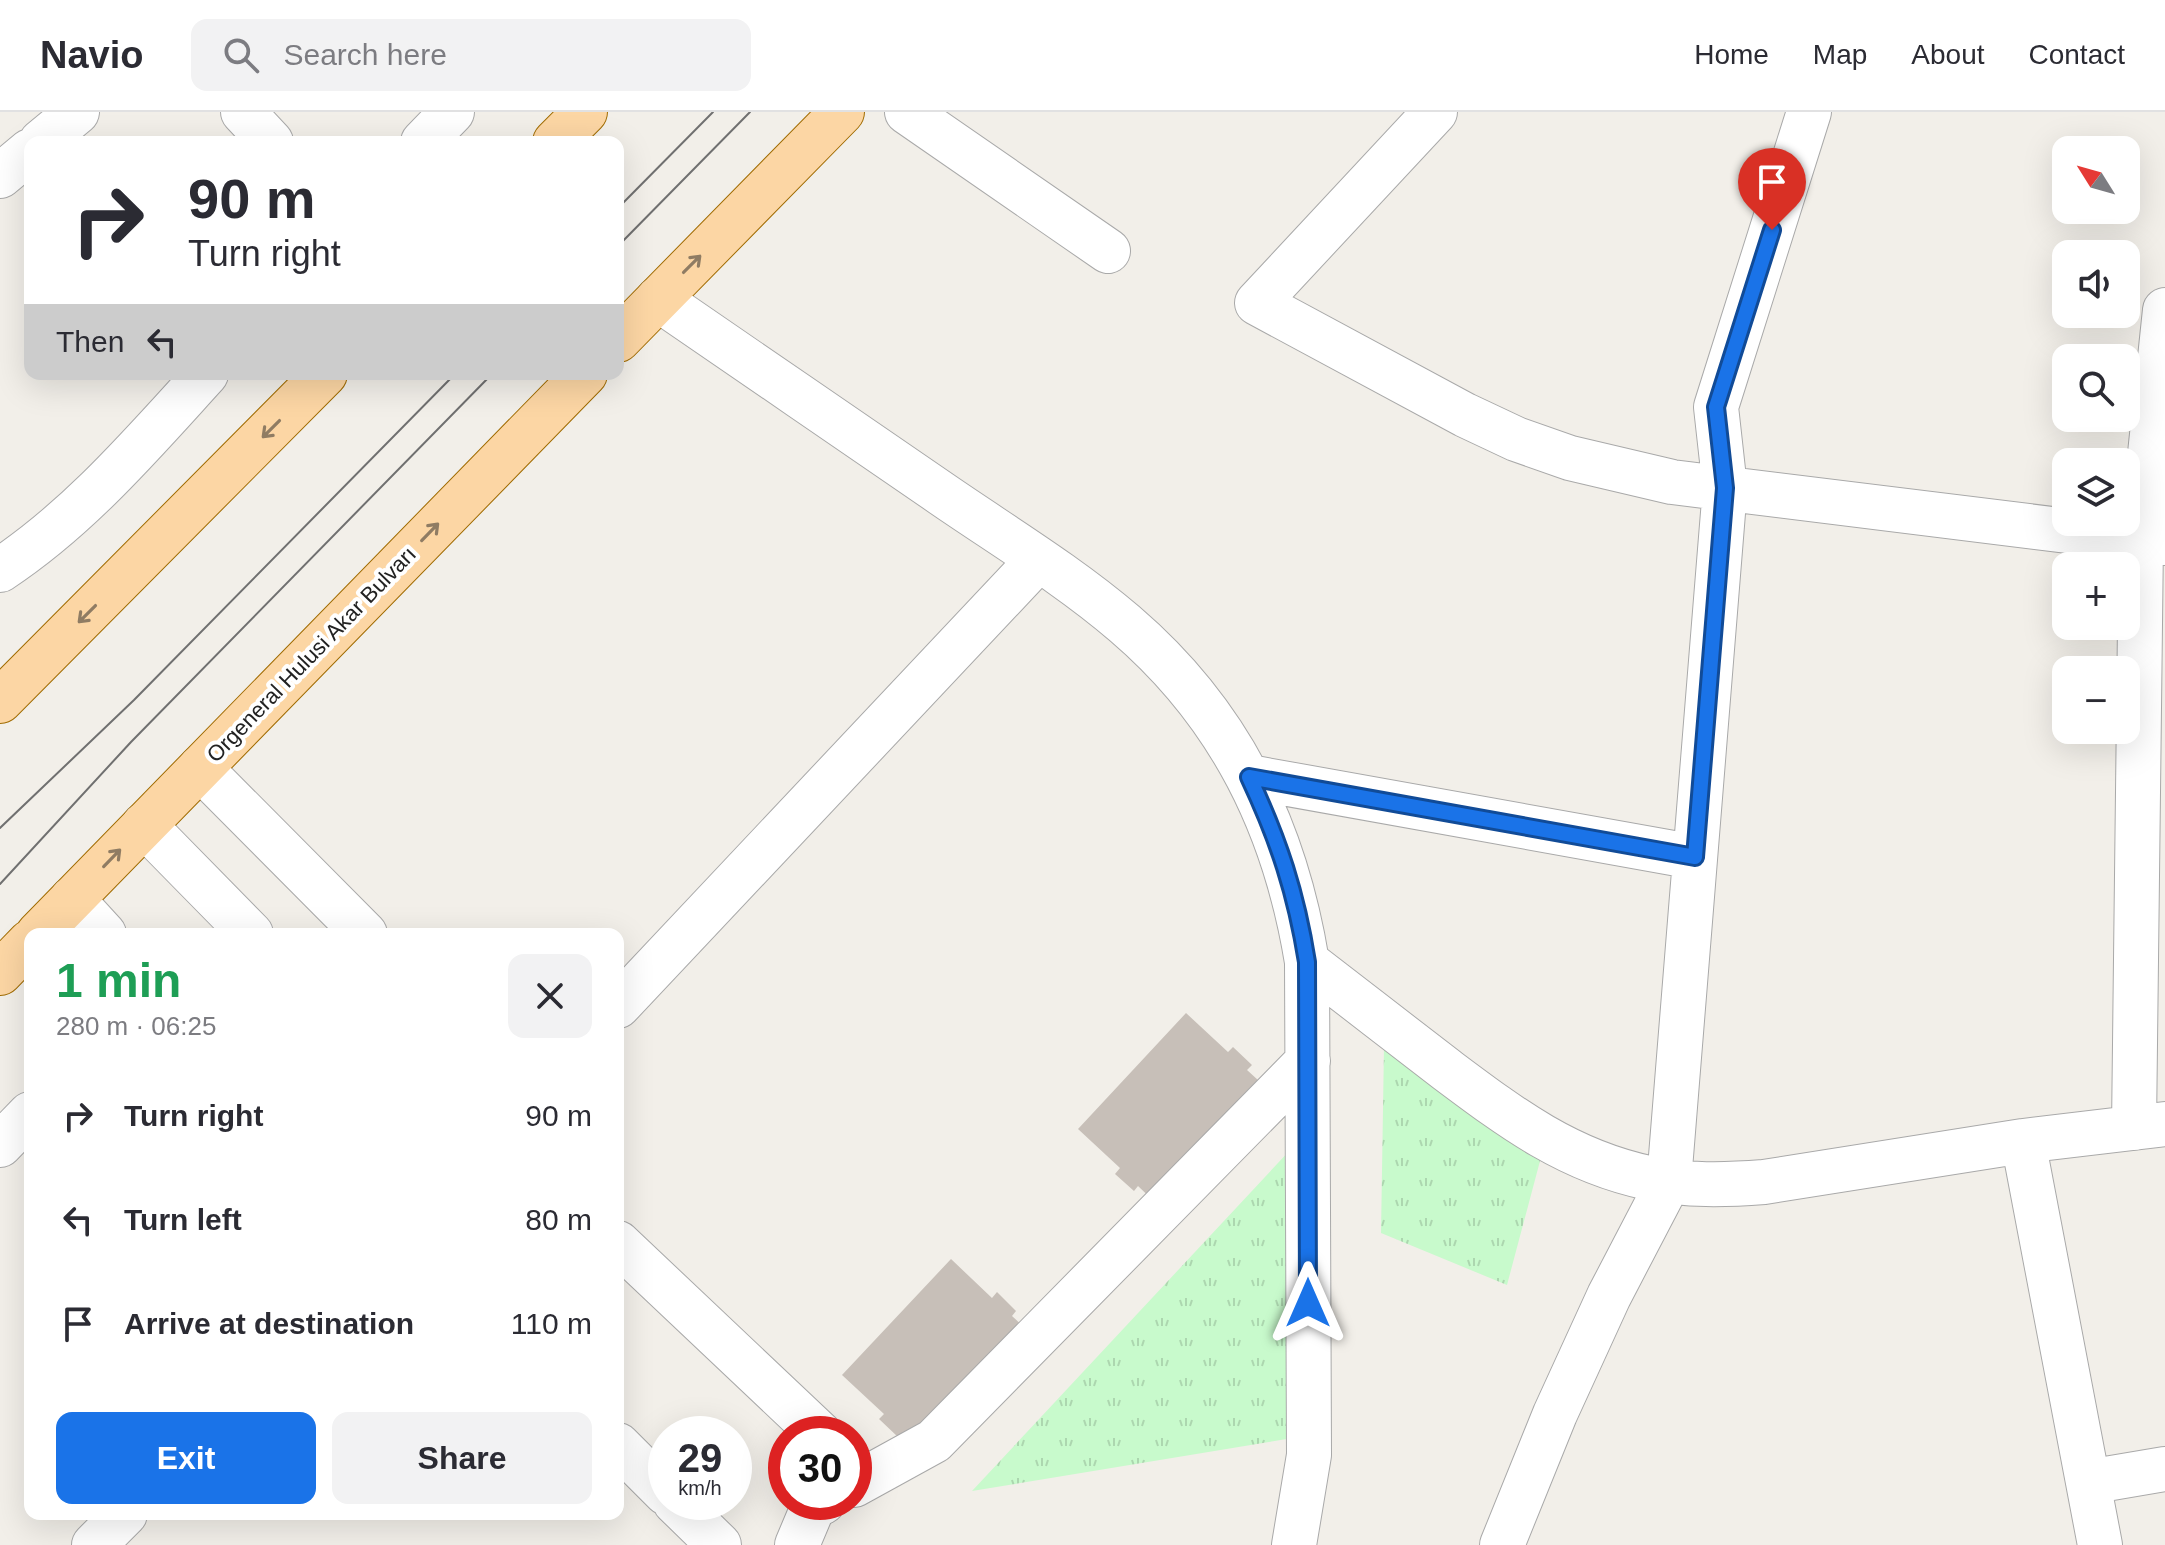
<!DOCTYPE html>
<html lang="en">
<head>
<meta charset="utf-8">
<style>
	body { margin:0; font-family:Arial,sans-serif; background:#f2f2f3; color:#2b2b33; height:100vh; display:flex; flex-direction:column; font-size:30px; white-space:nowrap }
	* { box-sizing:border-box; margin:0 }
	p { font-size:26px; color:#7c7c81 }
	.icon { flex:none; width:44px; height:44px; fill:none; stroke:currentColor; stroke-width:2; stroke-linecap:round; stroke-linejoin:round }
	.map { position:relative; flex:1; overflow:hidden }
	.panel { position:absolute; left:24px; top:816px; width:600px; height:592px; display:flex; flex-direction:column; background:#fff; border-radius:16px; box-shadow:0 8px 32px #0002 }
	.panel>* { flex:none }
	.top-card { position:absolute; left:24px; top:24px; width:600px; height:244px; border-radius:16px; box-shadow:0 8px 32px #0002; background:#fff; color:#2b2b33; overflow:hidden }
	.needle { width:52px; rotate:307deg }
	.fabs { position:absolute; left:2052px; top:24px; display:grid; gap:16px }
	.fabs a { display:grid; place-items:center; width:88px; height:88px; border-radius:16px; background:#fff; box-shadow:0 8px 32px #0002; font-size:40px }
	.speed { position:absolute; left:648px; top:1304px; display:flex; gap:16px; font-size:40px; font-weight:700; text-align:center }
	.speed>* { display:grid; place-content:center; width:104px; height:104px; border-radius:50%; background:#fff; box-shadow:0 8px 32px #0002; line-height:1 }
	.speed small { font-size:20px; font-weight:400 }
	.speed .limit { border:12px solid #d22; background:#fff; color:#111 }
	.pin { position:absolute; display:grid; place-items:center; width:68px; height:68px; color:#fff; margin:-82px -34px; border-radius:50% 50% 50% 0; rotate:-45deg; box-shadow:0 0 8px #0007 }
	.pin .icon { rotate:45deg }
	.me { position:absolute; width:88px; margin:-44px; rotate:0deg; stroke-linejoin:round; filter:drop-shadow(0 0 6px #0008) }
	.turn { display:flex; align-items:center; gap:28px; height:168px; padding:0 32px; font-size:36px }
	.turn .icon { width:104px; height:104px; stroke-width:2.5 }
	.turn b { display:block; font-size:56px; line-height:68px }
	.then { display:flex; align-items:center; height:76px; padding:0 32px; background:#0003; gap:16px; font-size:30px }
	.round { display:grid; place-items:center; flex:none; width:84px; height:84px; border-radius:16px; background:#f2f2f3 }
	.head { display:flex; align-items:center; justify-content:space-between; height:136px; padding:0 32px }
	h1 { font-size:48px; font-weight:800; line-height:60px; color:#1e9e55 }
	.button { display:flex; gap:16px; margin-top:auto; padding:16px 32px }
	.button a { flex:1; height:92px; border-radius:16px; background:#1a73e8; color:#fff; font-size:32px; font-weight:800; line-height:92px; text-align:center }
	.button a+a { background:#f2f2f3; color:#2b2b33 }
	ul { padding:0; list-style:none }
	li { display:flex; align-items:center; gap:24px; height:104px; padding:0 32px }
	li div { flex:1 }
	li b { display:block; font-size:30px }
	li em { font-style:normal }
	header { display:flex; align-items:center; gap:48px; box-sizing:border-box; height:112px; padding:0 40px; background:#fff; border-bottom:2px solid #e1e1e2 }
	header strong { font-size:38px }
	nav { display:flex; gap:44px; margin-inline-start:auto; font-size:28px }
	.search { width:560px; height:72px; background:#f2f2f3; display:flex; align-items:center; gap:20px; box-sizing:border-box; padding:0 28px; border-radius:16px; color:#7c7c81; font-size:30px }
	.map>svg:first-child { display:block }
	.park { fill:url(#park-tufts) }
	.building { fill:#c7bfb8 }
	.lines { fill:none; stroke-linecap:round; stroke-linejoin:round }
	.minor-casing { stroke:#a9a9a9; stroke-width:46 }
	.major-casing { stroke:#a06b00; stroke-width:46 }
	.minor { stroke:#fff; stroke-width:44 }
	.major { stroke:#fcd6a4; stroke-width:44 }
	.tram { stroke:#707070; stroke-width:2 }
	.oneway { stroke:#8f7c63 }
	.route-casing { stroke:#114b97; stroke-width:20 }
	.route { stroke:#1a73e8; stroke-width:14 }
	.labels { text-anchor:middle; stroke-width:8; stroke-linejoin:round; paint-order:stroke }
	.street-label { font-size:22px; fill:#222; stroke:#fff }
</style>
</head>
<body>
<header>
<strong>Navio</strong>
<div class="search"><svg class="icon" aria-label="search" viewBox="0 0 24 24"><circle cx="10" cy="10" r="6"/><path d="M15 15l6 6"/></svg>Search here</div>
<nav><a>Home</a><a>Map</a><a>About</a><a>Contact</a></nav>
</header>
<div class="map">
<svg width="2165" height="1433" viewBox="0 0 2165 1433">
	<defs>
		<pattern id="park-tufts" width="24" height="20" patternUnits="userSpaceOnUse" patternTransform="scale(2)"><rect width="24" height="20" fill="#c8facc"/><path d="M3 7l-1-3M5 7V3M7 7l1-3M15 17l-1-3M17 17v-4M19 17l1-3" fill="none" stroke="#acd6af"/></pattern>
	</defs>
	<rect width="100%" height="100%" fill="#f2efe9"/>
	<path class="park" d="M1384,934L1544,1034L1507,1173L1381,1121Z
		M1320,1006L1305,1324L972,1379Z"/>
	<path class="building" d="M1186,901L1228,940L1233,935L1252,953L1247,958L1270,979L1161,1096L1138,1074L1134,1079L1115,1062L1120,1056L1078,1017Z
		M951,1147L992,1186L997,1180L1016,1199L1012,1204L1035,1225L926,1341L903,1320L898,1325L879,1307L884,1302L842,1263Z"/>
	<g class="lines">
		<g class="minor-casing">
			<path id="minor" d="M243,0L271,30
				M907,0L1108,139
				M1435,0L1257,191L1465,303L1516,327L1570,346L1672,370L2165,431
				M41,30L77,0
				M423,30L452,0
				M0,64L30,39
				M658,187C753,252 847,317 942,382C1003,424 1068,463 1125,512C1230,602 1285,715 1307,850L1309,1343L1294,1433
				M0,458C79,406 143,331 206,262
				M200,656L365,822
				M1249,665L1695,745
				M144,713L251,822
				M72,787L104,822
				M1307,850C1354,886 1400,922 1447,958C1511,1006 1568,1049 1649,1066C1687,1074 1725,1073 1764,1070L2023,1029L2165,1012
				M618,894L1038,448
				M2134,1016L2141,428L2165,198
				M2023,1029L2100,1433
				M0,1033L30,1002
				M618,1131L820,1322
				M618,1333L666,1381
				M2088,1370L2165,1357
				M854,1373L934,1329L1308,949
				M675,1390L719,1433
				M94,1433L125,1402
				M797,1433L813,1395L823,1390
				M1502,1433L1555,1302L1609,1184L1669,1069L1725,376L1716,295L1809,0"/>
		</g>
		<g class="major-casing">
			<path id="major" d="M555,30L585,0
				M618,228L842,0
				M0,589L325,262
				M38,822L585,262
				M0,861L30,830"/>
		</g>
		<use href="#minor" class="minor"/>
		<use href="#major" class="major"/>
		<path class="tram" d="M618,96L713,0
			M618,134L750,0
			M0,716L134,588L455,262
			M0,772L131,630L492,262"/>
	</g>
	<defs><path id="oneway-shaft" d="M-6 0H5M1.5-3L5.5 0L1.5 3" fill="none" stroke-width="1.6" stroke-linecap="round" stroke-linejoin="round" transform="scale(2)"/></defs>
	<g class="oneway">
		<use href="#oneway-shaft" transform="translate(692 152) rotate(-45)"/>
		<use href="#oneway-shaft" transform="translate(271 317) rotate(135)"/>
		<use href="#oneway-shaft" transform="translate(430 420) rotate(-46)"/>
		<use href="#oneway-shaft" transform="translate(87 502) rotate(135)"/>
		<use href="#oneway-shaft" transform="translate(112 746) rotate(-46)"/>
	</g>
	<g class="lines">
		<g class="route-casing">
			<path id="route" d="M1308,1191L1307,850C1296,781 1279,729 1249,665L1695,745L1725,376L1716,295L1772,118"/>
		</g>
		<use href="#route" class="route"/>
	</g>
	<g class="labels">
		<g class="street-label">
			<text transform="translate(311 542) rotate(-46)" y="8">Orgeneral Hulusi Akar Bulvarı</text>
		</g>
	</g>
</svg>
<div class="fabs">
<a><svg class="needle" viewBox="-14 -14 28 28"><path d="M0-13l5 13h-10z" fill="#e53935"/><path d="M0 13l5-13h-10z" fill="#7c7c81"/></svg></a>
<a><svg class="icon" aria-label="sound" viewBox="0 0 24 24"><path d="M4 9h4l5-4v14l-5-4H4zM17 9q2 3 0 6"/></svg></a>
<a><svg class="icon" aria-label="search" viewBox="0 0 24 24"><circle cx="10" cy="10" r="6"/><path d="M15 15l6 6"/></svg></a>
<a><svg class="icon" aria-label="layers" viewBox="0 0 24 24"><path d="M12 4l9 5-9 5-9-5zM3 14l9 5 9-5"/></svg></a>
<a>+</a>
<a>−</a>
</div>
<div class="speed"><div>29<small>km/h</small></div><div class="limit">30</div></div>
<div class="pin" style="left:1772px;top:118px;background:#d93025"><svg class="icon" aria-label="arrive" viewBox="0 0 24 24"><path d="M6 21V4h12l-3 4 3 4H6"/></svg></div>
<svg class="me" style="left:1308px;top:1191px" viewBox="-20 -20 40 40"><path d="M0-17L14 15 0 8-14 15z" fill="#1a73e8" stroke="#fff" stroke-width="4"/></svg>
<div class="top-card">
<div class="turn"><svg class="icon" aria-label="right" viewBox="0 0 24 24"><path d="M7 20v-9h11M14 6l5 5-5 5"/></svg><div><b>90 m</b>Turn right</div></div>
<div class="then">Then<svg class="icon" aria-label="left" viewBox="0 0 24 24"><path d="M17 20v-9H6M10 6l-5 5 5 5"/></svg></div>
</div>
<section class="panel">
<div class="head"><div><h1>1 min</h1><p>280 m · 06:25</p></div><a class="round"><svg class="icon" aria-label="close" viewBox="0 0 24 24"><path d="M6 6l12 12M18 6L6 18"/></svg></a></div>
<ul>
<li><svg class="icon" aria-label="right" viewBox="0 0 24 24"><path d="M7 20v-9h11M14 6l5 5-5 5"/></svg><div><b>Turn right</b></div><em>90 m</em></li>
<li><svg class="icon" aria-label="left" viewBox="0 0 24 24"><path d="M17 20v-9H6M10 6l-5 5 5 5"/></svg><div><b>Turn left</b></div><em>80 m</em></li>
<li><svg class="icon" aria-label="arrive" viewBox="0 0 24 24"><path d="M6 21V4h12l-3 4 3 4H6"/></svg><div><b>Arrive at destination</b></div><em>110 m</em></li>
</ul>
<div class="button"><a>Exit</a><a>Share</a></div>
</section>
</div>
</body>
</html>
